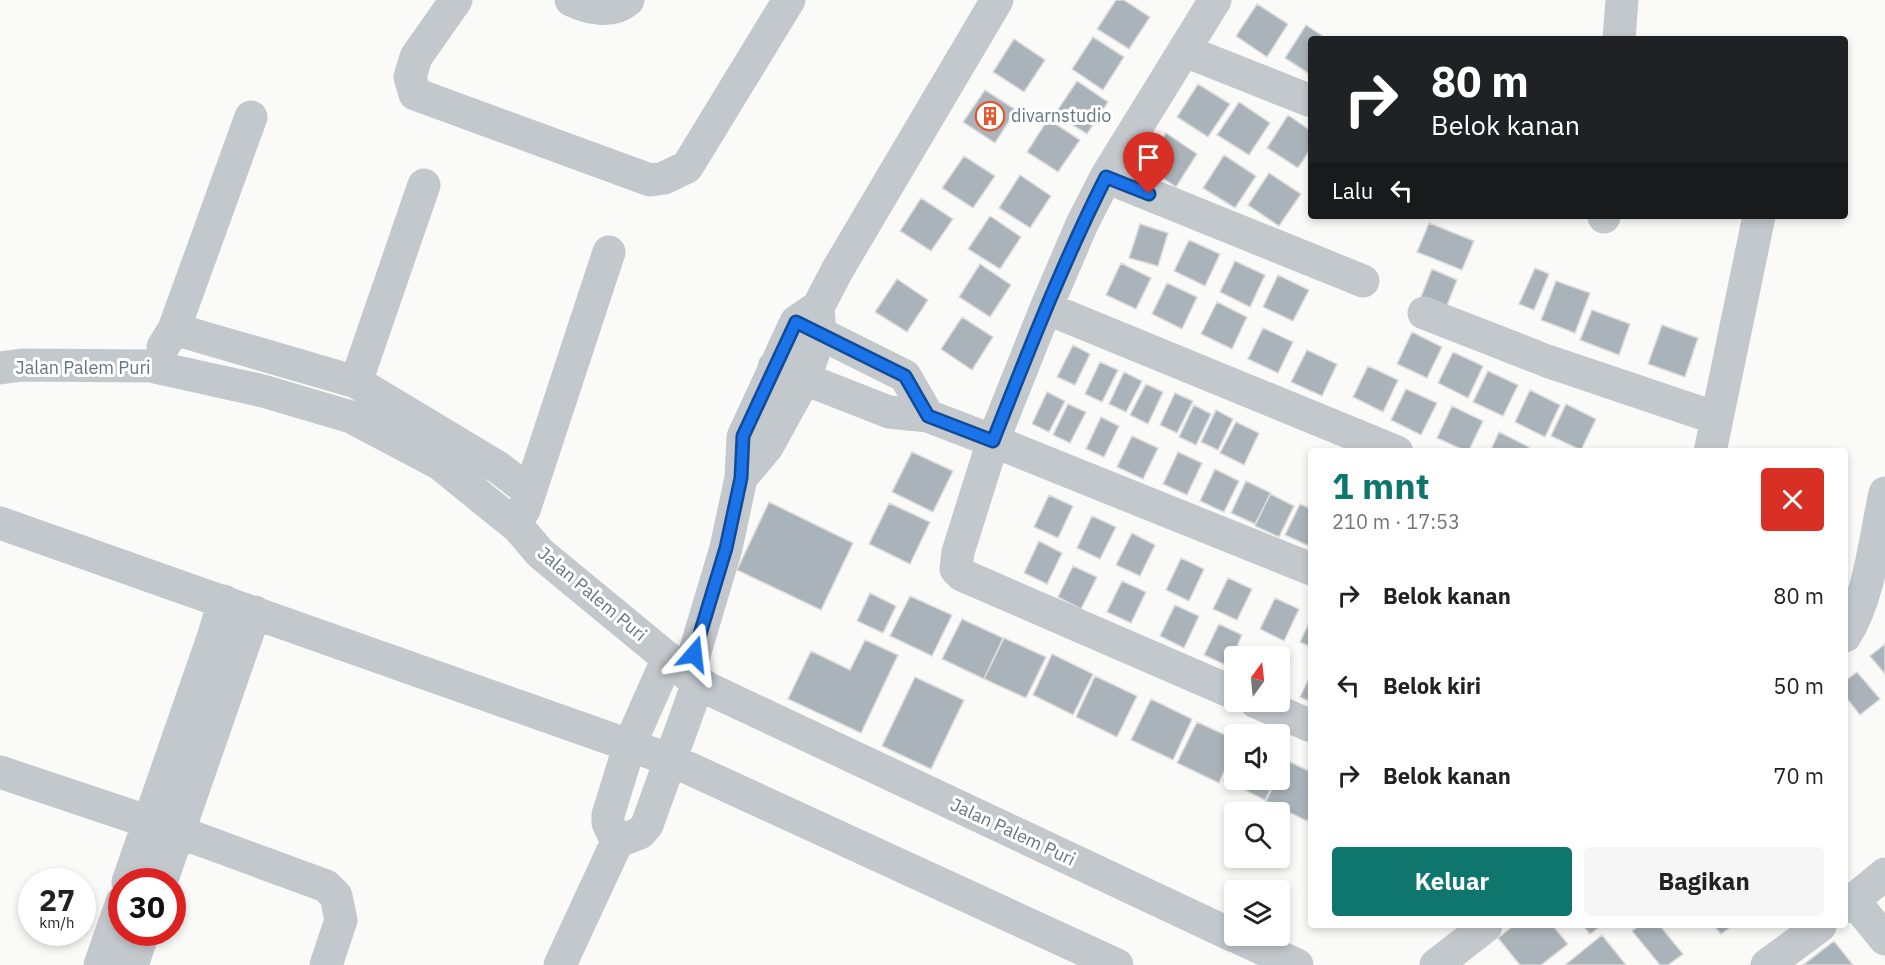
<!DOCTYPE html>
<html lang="id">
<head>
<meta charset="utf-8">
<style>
	body { margin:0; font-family:"IBM Plex Sans",sans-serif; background:#f6f6f6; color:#222; height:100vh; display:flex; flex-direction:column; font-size:22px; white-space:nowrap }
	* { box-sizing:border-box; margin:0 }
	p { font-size:20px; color:#767676 }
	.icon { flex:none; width:33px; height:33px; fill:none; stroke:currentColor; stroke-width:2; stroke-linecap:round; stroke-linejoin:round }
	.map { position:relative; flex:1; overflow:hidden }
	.details { position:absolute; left:1308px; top:448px; width:540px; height:480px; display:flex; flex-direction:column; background:#fff; border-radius:6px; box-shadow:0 3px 9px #0003 }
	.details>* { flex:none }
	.guide { position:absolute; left:1308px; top:36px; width:540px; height:183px; border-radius:6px; box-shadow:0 3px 9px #0003; background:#202124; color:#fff; overflow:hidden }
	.needle { width:39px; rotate:15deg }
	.tools { position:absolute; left:1224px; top:646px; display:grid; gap:12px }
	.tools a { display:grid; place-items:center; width:66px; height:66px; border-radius:6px; background:#fff; box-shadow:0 3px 9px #0003; font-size:30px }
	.speed { position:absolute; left:18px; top:868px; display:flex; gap:12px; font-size:30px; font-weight:700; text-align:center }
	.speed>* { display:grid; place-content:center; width:78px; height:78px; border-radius:50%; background:#fff; box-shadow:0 3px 9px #0003; line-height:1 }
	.speed small { font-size:15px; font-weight:400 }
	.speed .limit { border:9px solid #d22; background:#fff; color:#111 }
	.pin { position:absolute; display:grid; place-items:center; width:51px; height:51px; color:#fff; margin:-62px -26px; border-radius:50% 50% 50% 0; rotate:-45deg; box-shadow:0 0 6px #0007 }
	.pin .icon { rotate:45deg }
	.me { position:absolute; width:66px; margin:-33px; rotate:17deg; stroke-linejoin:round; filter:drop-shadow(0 0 4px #0008) }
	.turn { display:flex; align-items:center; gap:21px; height:126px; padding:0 24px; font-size:27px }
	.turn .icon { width:78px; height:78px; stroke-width:2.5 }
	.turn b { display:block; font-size:42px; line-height:51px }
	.then { display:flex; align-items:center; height:57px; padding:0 24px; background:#0003; gap:12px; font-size:22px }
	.round { display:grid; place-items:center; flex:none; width:63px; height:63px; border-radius:6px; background:#f6f6f6 }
	.summary { display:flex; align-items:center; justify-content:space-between; height:102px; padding:0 24px }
	h1 { font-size:36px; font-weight:700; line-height:45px; color:#0f766e }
	.action { display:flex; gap:12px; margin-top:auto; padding:12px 24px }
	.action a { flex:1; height:69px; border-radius:6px; background:#0f766e; color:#fff; font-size:24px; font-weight:700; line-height:69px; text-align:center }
	.action a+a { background:#f6f6f6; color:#222 }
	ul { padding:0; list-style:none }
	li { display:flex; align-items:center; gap:18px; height:90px; padding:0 24px }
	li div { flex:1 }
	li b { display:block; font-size:22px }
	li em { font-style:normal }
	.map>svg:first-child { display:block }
	.building { fill:#aab3b9; stroke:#dcdcda; stroke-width:1.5 }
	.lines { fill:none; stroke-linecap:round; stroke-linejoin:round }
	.minor { stroke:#c3c8cc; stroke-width:33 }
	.route-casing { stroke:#114b97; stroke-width:15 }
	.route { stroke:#1a73e8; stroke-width:10 }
	.labels { text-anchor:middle; stroke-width:6; stroke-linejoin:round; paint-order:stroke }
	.poi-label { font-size:18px; fill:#657683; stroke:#fff; text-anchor:start }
	.street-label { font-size:18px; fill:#657683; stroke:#fff }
</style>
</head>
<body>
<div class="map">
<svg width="1885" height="965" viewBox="0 0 1885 965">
	<rect width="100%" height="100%" fill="#fafaf8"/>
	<path class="building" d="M1116,0H1124L1150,17L1129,49L1097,29Z
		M1257,4L1288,24L1267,57L1236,36Z
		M1306,25L1327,39H1311V75L1285,58Z
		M1093,37L1124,57L1103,90L1072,69Z
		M1014,39L1045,60L1024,92L993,72Z
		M1077,81L1108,102L1087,134L1055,114Z
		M1198,84L1230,104L1208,137L1177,117Z
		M985,90L1016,110L995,143L963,122Z
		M1239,102L1270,123L1249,155L1217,135Z
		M1288,115L1311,131V148L1298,168L1267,148Z
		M1048,119L1080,140L1058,172L1027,152Z
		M1166,133L1197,154L1176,187L1145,166Z
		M1224,155L1256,176L1235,208L1203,188Z
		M964,156L995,176L973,208L942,188Z
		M1269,173L1301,194L1279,226L1248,205Z
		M1020,175L1051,196L1030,228L999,208Z
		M921,198L953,219L931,251L900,231Z
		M990,216L1021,237L1000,269L968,249Z
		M1429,223L1474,241L1462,270L1417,252Z
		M1140,224L1168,233L1158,266L1129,258Z
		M1189,240L1220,254L1205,286L1174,271Z
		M1235,261L1265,275L1250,307L1220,292Z
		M1121,263L1151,278L1136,309L1106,295Z
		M980,264L1011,285L990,317L959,297Z
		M1535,268L1549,274L1534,310L1519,304Z
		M1432,269L1457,280L1442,318L1417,307Z
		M1278,275L1309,290L1293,321L1263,307Z
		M897,279L928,300L907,332L875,312Z
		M1556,281L1590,293L1575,333L1541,320Z
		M1167,283L1197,297L1182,329L1152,314Z
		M1217,302L1247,317L1232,349L1201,334Z
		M1592,310L1630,324L1619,355L1580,340Z
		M962,317L993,337L972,370L941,349Z
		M1662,325L1698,338L1685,377L1648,364Z
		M1263,328L1293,342L1278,373L1248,359Z
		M1412,332L1442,347L1427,378L1397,364Z
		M1073,345L1090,354L1075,385L1057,377Z
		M1307,350L1337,364L1322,396L1291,382Z
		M1453,352L1483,366L1468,398L1438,383Z
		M1100,362L1118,370L1102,402L1085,394Z
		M1368,366L1398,380L1383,412L1353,397Z
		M1488,371L1518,385L1503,416L1473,402Z
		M1124,372L1142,381L1126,412L1109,404Z
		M1146,384L1163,392L1148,424L1130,415Z
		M1406,389L1437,403L1421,435L1391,420Z
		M1530,390L1560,405L1545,437L1515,422Z
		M1047,392L1065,401L1049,432L1032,424Z
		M1175,393L1193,401L1177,433L1160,425Z
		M1068,404L1086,412L1070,443L1053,435Z
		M1566,404L1596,419L1581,450L1551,436Z
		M1194,405L1211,414L1196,445L1179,437Z
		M1452,406L1483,421L1468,452L1437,438Z
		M1216,410L1233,419L1218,450L1201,442Z
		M1101,417L1119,426L1104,457L1086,449Z
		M1236,422L1259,433L1244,465L1220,453Z
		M1499,432L1529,447L1527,452H1490Z
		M1132,436L1158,448L1143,479L1117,467Z
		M912,452L953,471L933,512L892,492Z
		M1178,452L1202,463L1187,495L1163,484Z
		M1215,469L1239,481L1224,512L1200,501Z
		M1246,481L1271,493L1255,524L1231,513Z
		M1270,494L1294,506L1279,537L1255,526Z
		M1049,495L1073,506L1058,538L1034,527Z
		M769,502L853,543L821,610L737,570Z
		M889,503L930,522L910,564L869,544Z
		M1300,504L1311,509L1309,546L1285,535Z
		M1092,516L1116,527L1100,559L1077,548Z
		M1132,533L1155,545L1140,576L1116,565Z
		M1039,541L1062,553L1047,584L1024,573Z
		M1181,558L1204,569L1189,601L1166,590Z
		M1073,566L1097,577L1081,609L1058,597Z
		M1228,578L1252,589L1237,620L1213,609Z
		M1122,581L1146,592L1131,623L1107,612Z
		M870,593L896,606L883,633L857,621Z
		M910,596L952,615L932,656L890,636Z
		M1275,598L1299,609L1284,641L1260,629Z
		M1175,605L1199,616L1184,648L1160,636Z
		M962,619L1003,638L984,679L942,659Z
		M1311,619V647L1300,642Z
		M1219,624L1242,635L1228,666L1204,655Z
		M1004,638L1046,657L1026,698L984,679Z
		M865,640L898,655L861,733L788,699L811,651L850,670Z
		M1885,644V674L1870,656Z
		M1267,647L1290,658L1280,681V657H1262Z
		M1052,654L1093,674L1073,715L1033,695Z
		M1857,672L1880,699L1860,715L1845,696V681Z
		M1311,674V702L1300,697Z
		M1095,676L1137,696L1117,737L1076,717Z
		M915,677L964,700L931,769L882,746Z
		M1151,699L1192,719L1173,760L1131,740Z
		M1197,722L1234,739V750L1219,783L1177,763Z
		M1234,758V780H1275L1265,800L1224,780Z
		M1286,760L1311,772V814L1307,821L1266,801L1276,780H1280V773Z
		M1513,926H1553L1568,944L1541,965H1520L1498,938Z
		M1583,926H1601L1590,934Z
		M1639,926H1660L1683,954L1668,965H1660L1632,931Z
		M1714,926H1732L1721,934Z
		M1602,935L1626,965H1565Z
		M1834,941L1853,965H1803Z"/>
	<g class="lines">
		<path class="minor" d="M456,0L416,57L410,77L415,94L650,180L664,178L687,167L789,0
			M571,0C588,8 612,14 628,0
			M1215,0L1106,177L1082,224L1046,308L993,441L958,552L956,569L962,575L1234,693
			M1619,39L1622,0
			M1185,51L1311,101
			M1106,177L1363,281
			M1604,217V216
			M1046,308L1397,452
			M1424,313L1547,361L1716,418
			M801,324L905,376L928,416
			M174,329L356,382L499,468L529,491
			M163,347L174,329L251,117
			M774,367L889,412L928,416L993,441L1311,569
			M0,368L23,365L150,366L263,391L351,417L440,464L519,528L540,553L688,675L709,689L1234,936
			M356,382L424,185
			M1710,452L1759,216
			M741,478L767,447L805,378L820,334L818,307
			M524,510L609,252
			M0,523L671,760L1117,965
			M1845,636C1870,597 1875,538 1885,493
			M688,675L726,548L741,478L743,437L796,322L818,307L838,269L997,0
			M1256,702L1311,726
			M0,772L179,832L326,886L336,896L341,920L326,965
			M617,842L608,823V815L630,744L668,658
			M128,882L213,638L224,601
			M161,882L255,612
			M1854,901L1885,939
			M1845,907L1885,874
			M1235,936L1297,965
			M100,965L122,902
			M132,965L143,933
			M560,965L617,842L640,833L647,825L698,683
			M1436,965L1486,926
			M1767,965L1820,926"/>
	</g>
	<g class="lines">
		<g class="route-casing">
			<path id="route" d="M694,654L726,548L741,478L743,436L796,322L905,376L928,416L993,441C1028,352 1063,262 1106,177L1149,194"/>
		</g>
		<use href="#route" class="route"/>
	</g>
	<defs>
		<g id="building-ring" transform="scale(1.5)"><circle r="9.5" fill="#fff" stroke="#e4572e" stroke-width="1.5"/><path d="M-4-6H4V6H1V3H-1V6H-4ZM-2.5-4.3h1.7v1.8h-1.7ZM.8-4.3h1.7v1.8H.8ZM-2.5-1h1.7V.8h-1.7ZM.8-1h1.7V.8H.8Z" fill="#e4572e"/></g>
	</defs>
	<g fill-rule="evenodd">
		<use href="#building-ring" x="990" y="116"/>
	</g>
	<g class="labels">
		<g class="poi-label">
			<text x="1011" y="122">divarnstudio</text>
		</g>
		<g class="street-label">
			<text x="83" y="374">Jalan Palem Puri</text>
			<text transform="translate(592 594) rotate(40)" y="6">Jalan Palem Puri</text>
			<text transform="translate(1013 832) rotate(25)" y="6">Jalan Palem Puri</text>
		</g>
	</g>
</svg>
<div class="tools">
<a><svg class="needle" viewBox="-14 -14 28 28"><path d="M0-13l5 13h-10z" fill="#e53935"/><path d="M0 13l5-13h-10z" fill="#767676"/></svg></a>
<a><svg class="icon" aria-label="sound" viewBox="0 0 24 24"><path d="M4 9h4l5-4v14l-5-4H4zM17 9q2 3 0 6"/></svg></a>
<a><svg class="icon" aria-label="search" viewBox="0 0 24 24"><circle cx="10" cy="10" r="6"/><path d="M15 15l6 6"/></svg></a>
<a><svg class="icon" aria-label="layers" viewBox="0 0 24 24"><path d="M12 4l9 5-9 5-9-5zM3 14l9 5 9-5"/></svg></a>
</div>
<div class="speed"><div>27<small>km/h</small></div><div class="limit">30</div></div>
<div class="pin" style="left:1149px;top:194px;background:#d93025"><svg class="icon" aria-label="arrive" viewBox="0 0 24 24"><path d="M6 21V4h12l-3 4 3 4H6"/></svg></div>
<svg class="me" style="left:694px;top:654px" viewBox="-20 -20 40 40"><path d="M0-17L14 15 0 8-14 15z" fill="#1a73e8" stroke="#fff" stroke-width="4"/></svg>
<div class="guide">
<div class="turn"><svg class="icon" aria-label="right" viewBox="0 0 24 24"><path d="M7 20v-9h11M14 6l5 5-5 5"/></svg><div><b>80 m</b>Belok kanan</div></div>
<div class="then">Lalu<svg class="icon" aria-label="left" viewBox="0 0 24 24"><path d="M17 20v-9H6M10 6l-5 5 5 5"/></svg></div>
</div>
<section class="details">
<div class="summary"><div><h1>1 mnt</h1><p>210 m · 17:53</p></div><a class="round" style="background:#d93025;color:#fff"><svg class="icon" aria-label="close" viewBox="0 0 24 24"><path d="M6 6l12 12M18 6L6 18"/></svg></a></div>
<ul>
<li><svg class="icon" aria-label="right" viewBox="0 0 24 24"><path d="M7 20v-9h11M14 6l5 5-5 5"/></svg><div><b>Belok kanan</b></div><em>80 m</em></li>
<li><svg class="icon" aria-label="left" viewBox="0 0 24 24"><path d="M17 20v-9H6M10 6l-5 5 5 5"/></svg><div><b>Belok kiri</b></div><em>50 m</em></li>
<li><svg class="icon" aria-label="right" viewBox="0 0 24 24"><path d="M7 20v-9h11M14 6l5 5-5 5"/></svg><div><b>Belok kanan</b></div><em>70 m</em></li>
</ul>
<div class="action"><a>Keluar</a><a>Bagikan</a></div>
</section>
</div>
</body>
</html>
